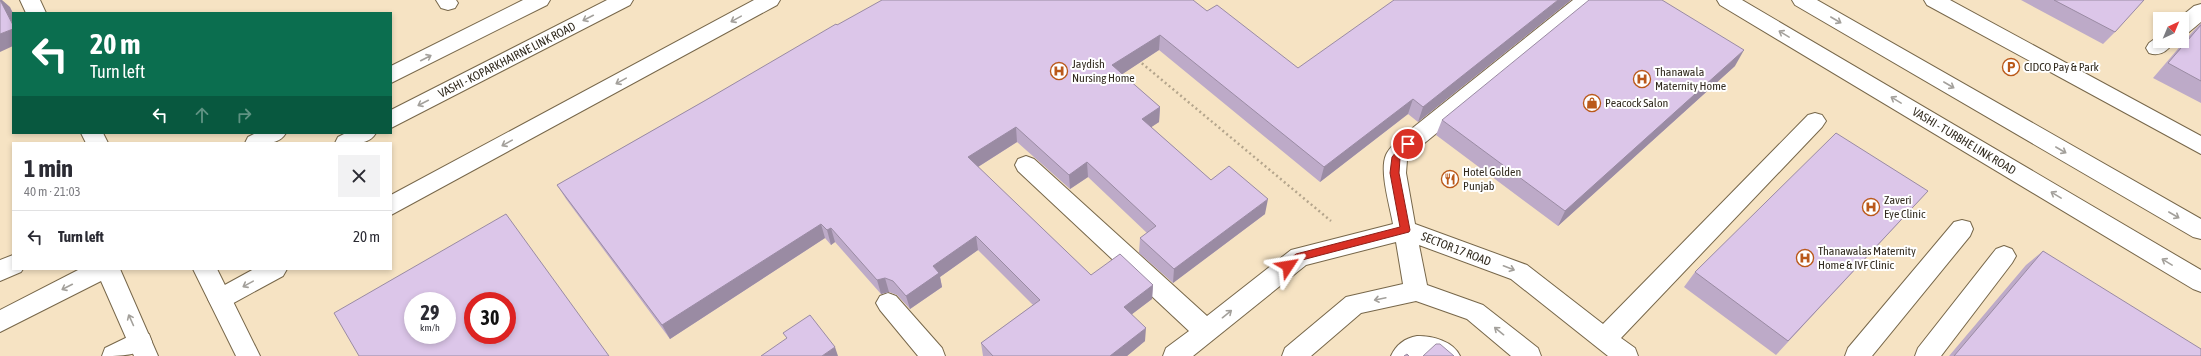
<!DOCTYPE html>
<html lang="en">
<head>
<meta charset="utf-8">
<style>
	body { margin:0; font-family:"Asap Condensed",sans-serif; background:#f2f2f3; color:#2b2b33; height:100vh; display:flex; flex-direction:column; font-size:15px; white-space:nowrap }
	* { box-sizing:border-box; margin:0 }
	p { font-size:13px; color:#7c7c81 }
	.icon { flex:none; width:22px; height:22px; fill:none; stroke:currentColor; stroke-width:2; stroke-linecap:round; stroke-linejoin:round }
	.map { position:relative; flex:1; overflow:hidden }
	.sheet { position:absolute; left:12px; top:142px; width:380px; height:128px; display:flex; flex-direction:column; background:#fff; border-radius:0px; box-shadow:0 2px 6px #0003 }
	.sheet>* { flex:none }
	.top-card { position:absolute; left:12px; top:12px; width:380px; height:122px; border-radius:0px; box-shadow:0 2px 6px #0003; background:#0b6e4f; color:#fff; overflow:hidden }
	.needle { width:26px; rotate:44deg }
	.controls { position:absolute; left:2153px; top:12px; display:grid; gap:8px }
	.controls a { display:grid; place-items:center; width:36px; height:36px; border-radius:0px; background:#fff; box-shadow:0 2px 6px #0003; font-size:20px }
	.speed { position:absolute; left:404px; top:292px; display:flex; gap:8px; font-size:20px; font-weight:700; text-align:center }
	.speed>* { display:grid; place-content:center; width:52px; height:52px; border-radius:50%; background:#fff; box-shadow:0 2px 6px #0003; line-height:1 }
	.speed small { font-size:10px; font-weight:400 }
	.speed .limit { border:6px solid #d22; background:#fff; color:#111 }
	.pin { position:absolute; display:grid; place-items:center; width:34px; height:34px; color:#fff; margin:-17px; border:2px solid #fff; border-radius:50%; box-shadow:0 1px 4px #0007 }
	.me { position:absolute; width:44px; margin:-22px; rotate:57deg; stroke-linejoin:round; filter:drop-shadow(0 0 3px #0008) }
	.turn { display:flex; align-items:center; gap:14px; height:84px; padding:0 12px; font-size:18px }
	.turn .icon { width:52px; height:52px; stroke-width:2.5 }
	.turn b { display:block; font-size:28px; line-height:34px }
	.lanes { display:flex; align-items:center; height:38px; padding:0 12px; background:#0003; justify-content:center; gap:20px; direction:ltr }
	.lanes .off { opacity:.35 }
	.round { display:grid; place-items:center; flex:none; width:42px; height:42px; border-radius:0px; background:#f2f2f3 }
	.summary { display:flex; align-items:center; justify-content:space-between; height:68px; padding:0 12px }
	h1 { font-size:24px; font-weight:700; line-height:30px }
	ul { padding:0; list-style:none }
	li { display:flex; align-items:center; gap:12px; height:52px; padding:0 12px; border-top:1px solid #e1e1e2 }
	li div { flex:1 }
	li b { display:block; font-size:15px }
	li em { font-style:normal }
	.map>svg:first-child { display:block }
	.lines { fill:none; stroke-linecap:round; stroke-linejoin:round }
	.minor-casing { stroke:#77674a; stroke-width:2 }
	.major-casing { stroke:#77674a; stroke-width:2 }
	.path { stroke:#b4a58c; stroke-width:2.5; stroke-dasharray:2 3; stroke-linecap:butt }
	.minor { fill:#fff; fill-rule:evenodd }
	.major { fill:#fff; fill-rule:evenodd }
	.wall { fill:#bdaac8 }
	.shaded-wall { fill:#9a8ba3 }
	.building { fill:#dcc6e9; stroke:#9a8ba3; fill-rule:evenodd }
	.oneway { stroke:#a3a09b }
	.route { fill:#d93025; stroke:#8d1f18 }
	.labels { text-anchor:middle; stroke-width:4; stroke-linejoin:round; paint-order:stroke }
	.street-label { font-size:12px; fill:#332c20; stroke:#fff }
	.poi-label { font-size:12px; fill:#332c20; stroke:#fff; text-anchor:start }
</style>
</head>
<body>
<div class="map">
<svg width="2201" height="356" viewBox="0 0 2201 356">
	<rect width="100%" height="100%" fill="#f6e3c3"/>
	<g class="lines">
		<g class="minor-casing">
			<path id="minor" d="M20,0H40L46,13H26Z
				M436,0H456L458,3L455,8L448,10L441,8Z
				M754,0H780L777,5L391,215V195Z
				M1573,0H1596L1593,5L1416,150L1407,160L1406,173L1415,224L1527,265L1603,324L1808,115L1815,113L1822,115L1826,121L1822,127L1621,338L1635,348L1638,356H1608L1511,279L1419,245L1427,285L1483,305L1538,348L1541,356H1511L1467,319L1416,301L1361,313L1311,356H1282L1285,348L1346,297L1403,284L1396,242L1306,265L1193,356H1163L1166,348L1189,331L1018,171L1015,165L1018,159L1026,156L1034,159L1207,316L1291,250L1393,224C1390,206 1379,171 1386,155C1389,148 1396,143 1400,138Z
				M1924,0H1950L2201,136V154L1927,5Z
				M2201,4V22L2189,32L2182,34V19H2178L2194,6Z
				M2160,35V41H2174C2168,51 2160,57 2149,53L2146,48L2149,43Z
				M81,133H103L108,143H86Z
				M1962,220L1970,222L1973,229L1970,236L1872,356H1845L1848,348L1954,222Z
				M2004,246L2012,249L2016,256L2012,263L1941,356H1915L1918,348L1996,249Z
				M254,269H287L283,276L228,306L220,309L212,306L208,299L212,292Z
				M888,293L896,296L942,348L945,356H918L880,310L876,303L880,296Z
				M140,331L149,334L152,342C143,356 120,356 102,356L105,348Z
				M1417,336C1433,336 1453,341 1460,356H1391C1396,345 1405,338 1417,336Z"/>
		</g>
		<g class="major-casing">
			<path id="major" d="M523,0H550L547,5L391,83V66Z
				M607,0H633L630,5L391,128V110Z
				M1717,0H1742L2201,270V292L2193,289L1720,5Z
				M1792,0H1817L2201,219V239L2193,237L1795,5Z
				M256,133H286C278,147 259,143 245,143L248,137Z
				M346,133H376C368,147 349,143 335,143L338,137Z
				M13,255V269H23L21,272L0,281V260Z
				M80,269H120L158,356H134L101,281L0,332V310Z
				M193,269H217L260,356H236Z"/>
		</g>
		<path class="path" d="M1138,60L1331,221"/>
		<use href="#minor" class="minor"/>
		<use href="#major" class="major"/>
	</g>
	<path class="wall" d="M1571,0L1418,122L1408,114L1320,182L1159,50L1122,74L1160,107L1159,122L1151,127L1211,180L1265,214L1173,283L1139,253L1140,238L1147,233L1088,177L1070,189L1017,142L978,167L1091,275L1153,285L1152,299L1132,314L1145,341L1127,356H983L981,343L1033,305L978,250L940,277L942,287L910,309L897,295L889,292L881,294L835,242L831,245L825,238L670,339L566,199L557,185L706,100L837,25L1207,11L1298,68Z
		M2021,0H2144L2115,32L2103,44Z
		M2201,23V103L2153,78L2195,29Z
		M1735,66L1558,226L1436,135L1442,120Z
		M1928,191L1776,355L1684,287L1695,272Z
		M2043,251L2201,356H1949L2026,265Z"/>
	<path class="shaded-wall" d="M0,0H2L10,7L13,13V25Z
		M1558,0H1571L1418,122L1423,107Z
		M13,29V46L0,52V34Z
		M1160,35L1159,50L1112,81V65Z
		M1744,50L1735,66L1558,226L1565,211Z
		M1413,99L1408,114L1320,182L1324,167Z
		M1160,107L1159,122L1141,134L1142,119Z
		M1016,127L1017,142L970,172L968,157Z
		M1087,162L1088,177L1070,189L1069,175Z
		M1268,199L1265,214L1173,283L1174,269Z
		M821,224L825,238L670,339L662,325Z
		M831,228L835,242L831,245L827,230Z
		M976,236L978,250L940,277L942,287L910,309L906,296L933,266Z
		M885,278L889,292L881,294L877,280Z
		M1153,285L1152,299L1123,321L1124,307Z
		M1146,328L1145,341L1127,356H1110Z
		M835,347L838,356H822Z"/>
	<path class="building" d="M0,0L13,25V29L0,34Z
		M882,0H1193L1207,11L1217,5L1298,68L1394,0H1558L1423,107L1413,99L1324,167L1160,35L1112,65L1160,107L1142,119L1211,180L1229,166L1268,199L1174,269L1140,238L1156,226L1087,162L1069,175L1016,127L968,157L1091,275L1120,254L1153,285L1124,307L1146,328L1110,356H993L981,343L1040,300L976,236L933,266L939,273L906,296L893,281L885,278L877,280L831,228L827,230L821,224L662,325L557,185L706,100L836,24L837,25Z
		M1589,0H1662L1744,50L1565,211L1442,120Z
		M2054,0H2144L2115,32Z
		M2201,25V81L2168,63Z
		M1836,133L1928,191L1788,341L1695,272Z
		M506,214L609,356H359L334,313ZM413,301H447V335H413ZM473,301H507V335H473Z
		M2043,251L2201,349V356H1954Z
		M810,315L835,347L822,356H761L787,338L783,333Z
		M1436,344H1440L1454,356H1423Z
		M1407,354L1409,356H1404Z"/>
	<defs><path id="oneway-shaft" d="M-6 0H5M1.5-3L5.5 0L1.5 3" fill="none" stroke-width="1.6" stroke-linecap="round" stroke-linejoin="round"/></defs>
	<g class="oneway">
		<use href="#oneway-shaft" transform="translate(588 18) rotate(153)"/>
		<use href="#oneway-shaft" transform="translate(736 19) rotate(151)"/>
		<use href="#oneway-shaft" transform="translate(1836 20) rotate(30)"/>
		<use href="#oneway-shaft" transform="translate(1784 34) rotate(-149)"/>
		<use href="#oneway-shaft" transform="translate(426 58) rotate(-27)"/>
		<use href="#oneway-shaft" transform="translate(621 81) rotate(151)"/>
		<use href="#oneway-shaft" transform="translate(1949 85) rotate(30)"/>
		<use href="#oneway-shaft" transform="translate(1896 100) rotate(-149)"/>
		<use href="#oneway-shaft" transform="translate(423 103) rotate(153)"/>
		<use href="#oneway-shaft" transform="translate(507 143) rotate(151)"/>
		<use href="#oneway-shaft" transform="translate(2061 150) rotate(30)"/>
		<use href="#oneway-shaft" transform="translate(2056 195) rotate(-149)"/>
		<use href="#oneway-shaft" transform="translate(2174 215) rotate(30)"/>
		<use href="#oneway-shaft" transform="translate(2167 262) rotate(-149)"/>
		<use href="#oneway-shaft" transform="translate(1509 268) rotate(21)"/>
		<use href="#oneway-shaft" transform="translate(248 284) rotate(151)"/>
		<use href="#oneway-shaft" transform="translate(67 287) rotate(153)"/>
		<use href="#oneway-shaft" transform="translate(1380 299) rotate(168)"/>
		<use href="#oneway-shaft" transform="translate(1227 314) rotate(-39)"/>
		<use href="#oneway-shaft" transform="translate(131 320) rotate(-114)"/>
		<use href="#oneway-shaft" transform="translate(1499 331) rotate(-141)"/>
	</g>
	<path class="route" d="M1408,140L1412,144L1400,158L1399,173L1410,230L1409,232L1302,260L1291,269H1284V263L1296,254L1400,227L1390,173L1392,157L1405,141Z"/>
	<defs>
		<g id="parking-ring" transform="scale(0.9)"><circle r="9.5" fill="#fff" stroke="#ba591a" stroke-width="1.5"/><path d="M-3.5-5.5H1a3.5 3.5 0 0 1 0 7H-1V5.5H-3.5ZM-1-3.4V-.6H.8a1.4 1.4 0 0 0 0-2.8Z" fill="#ba591a"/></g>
		<g id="hospital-ring" transform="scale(0.9)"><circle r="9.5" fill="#fff" stroke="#ba591a" stroke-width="1.5"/><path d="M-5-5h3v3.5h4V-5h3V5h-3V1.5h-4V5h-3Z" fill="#ba591a"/></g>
		<g id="shop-ring" transform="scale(0.9)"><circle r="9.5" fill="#fff" stroke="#ba591a" stroke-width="1.5"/><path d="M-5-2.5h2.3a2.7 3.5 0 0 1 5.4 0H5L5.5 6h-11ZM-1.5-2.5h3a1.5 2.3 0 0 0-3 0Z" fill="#ba591a"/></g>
		<g id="restaurant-ring" transform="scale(0.9)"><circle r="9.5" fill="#fff" stroke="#ba591a" stroke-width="1.5"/><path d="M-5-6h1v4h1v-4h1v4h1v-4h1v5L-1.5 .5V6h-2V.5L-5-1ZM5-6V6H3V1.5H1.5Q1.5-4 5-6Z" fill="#ba591a"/></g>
	</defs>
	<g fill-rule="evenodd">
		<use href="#parking-ring" x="2011" y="67"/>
		<use href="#hospital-ring" x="1059" y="71"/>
		<use href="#hospital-ring" x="1642" y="79"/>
		<use href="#shop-ring" x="1592" y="103"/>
		<use href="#restaurant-ring" x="1450" y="179"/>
		<use href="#hospital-ring" x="1871" y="207"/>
		<use href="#hospital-ring" x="1805" y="258"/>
	</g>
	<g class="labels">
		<g class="street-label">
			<text transform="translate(507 60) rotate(-27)" y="4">VASHI - KOPARKHAIRNE LINK ROAD</text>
			<text transform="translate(1964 141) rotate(31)" y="4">VASHI - TURBHE LINK ROAD</text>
			<text transform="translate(1456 249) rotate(21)" y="4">SECTOR 17 ROAD</text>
		</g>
		<g class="poi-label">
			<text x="1072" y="68">Jaydish<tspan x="1072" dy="14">Nursing Home</tspan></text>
			<text x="2024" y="71">CIDCO Pay &amp; Park</text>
			<text x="1655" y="76">Thanawala<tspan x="1655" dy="14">Maternity Home</tspan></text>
			<text x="1605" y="107">Peacock Salon</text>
			<text x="1463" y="176">Hotel Golden<tspan x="1463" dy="14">Punjab</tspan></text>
			<text x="1884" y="204">Zaveri<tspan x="1884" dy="14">Eye Clinic</tspan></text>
			<text x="1818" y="255">Thanawalas Maternity<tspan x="1818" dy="14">Home &amp; IVF Clinic</tspan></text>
		</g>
	</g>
</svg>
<div class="controls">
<a><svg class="needle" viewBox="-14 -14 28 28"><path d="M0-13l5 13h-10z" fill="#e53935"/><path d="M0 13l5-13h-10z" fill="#7c7c81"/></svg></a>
</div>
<div class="speed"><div>29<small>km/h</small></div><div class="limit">30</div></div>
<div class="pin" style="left:1408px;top:144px;background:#d93025"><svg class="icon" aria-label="arrive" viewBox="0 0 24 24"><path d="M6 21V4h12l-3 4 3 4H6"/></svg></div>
<svg class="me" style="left:1288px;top:266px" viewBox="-20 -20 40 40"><path d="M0-17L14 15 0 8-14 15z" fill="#d93025" stroke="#fff" stroke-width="4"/></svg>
<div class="top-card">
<div class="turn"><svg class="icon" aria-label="left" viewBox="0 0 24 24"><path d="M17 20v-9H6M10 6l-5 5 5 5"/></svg><div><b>20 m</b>Turn left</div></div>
<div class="lanes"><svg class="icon" aria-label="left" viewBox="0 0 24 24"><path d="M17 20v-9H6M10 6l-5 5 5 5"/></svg><svg class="icon off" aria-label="ahead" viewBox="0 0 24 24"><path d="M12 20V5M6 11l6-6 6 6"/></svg><svg class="icon off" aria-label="right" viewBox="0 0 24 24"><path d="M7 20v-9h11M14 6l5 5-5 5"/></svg></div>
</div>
<section class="sheet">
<div class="summary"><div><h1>1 min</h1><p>40 m · 21:03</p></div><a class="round"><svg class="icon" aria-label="close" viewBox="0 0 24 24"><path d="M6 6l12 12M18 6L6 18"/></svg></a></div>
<ul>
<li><svg class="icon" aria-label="left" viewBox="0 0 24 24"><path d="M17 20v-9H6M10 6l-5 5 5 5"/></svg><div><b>Turn left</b></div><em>20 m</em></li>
</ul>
</section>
</div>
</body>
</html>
